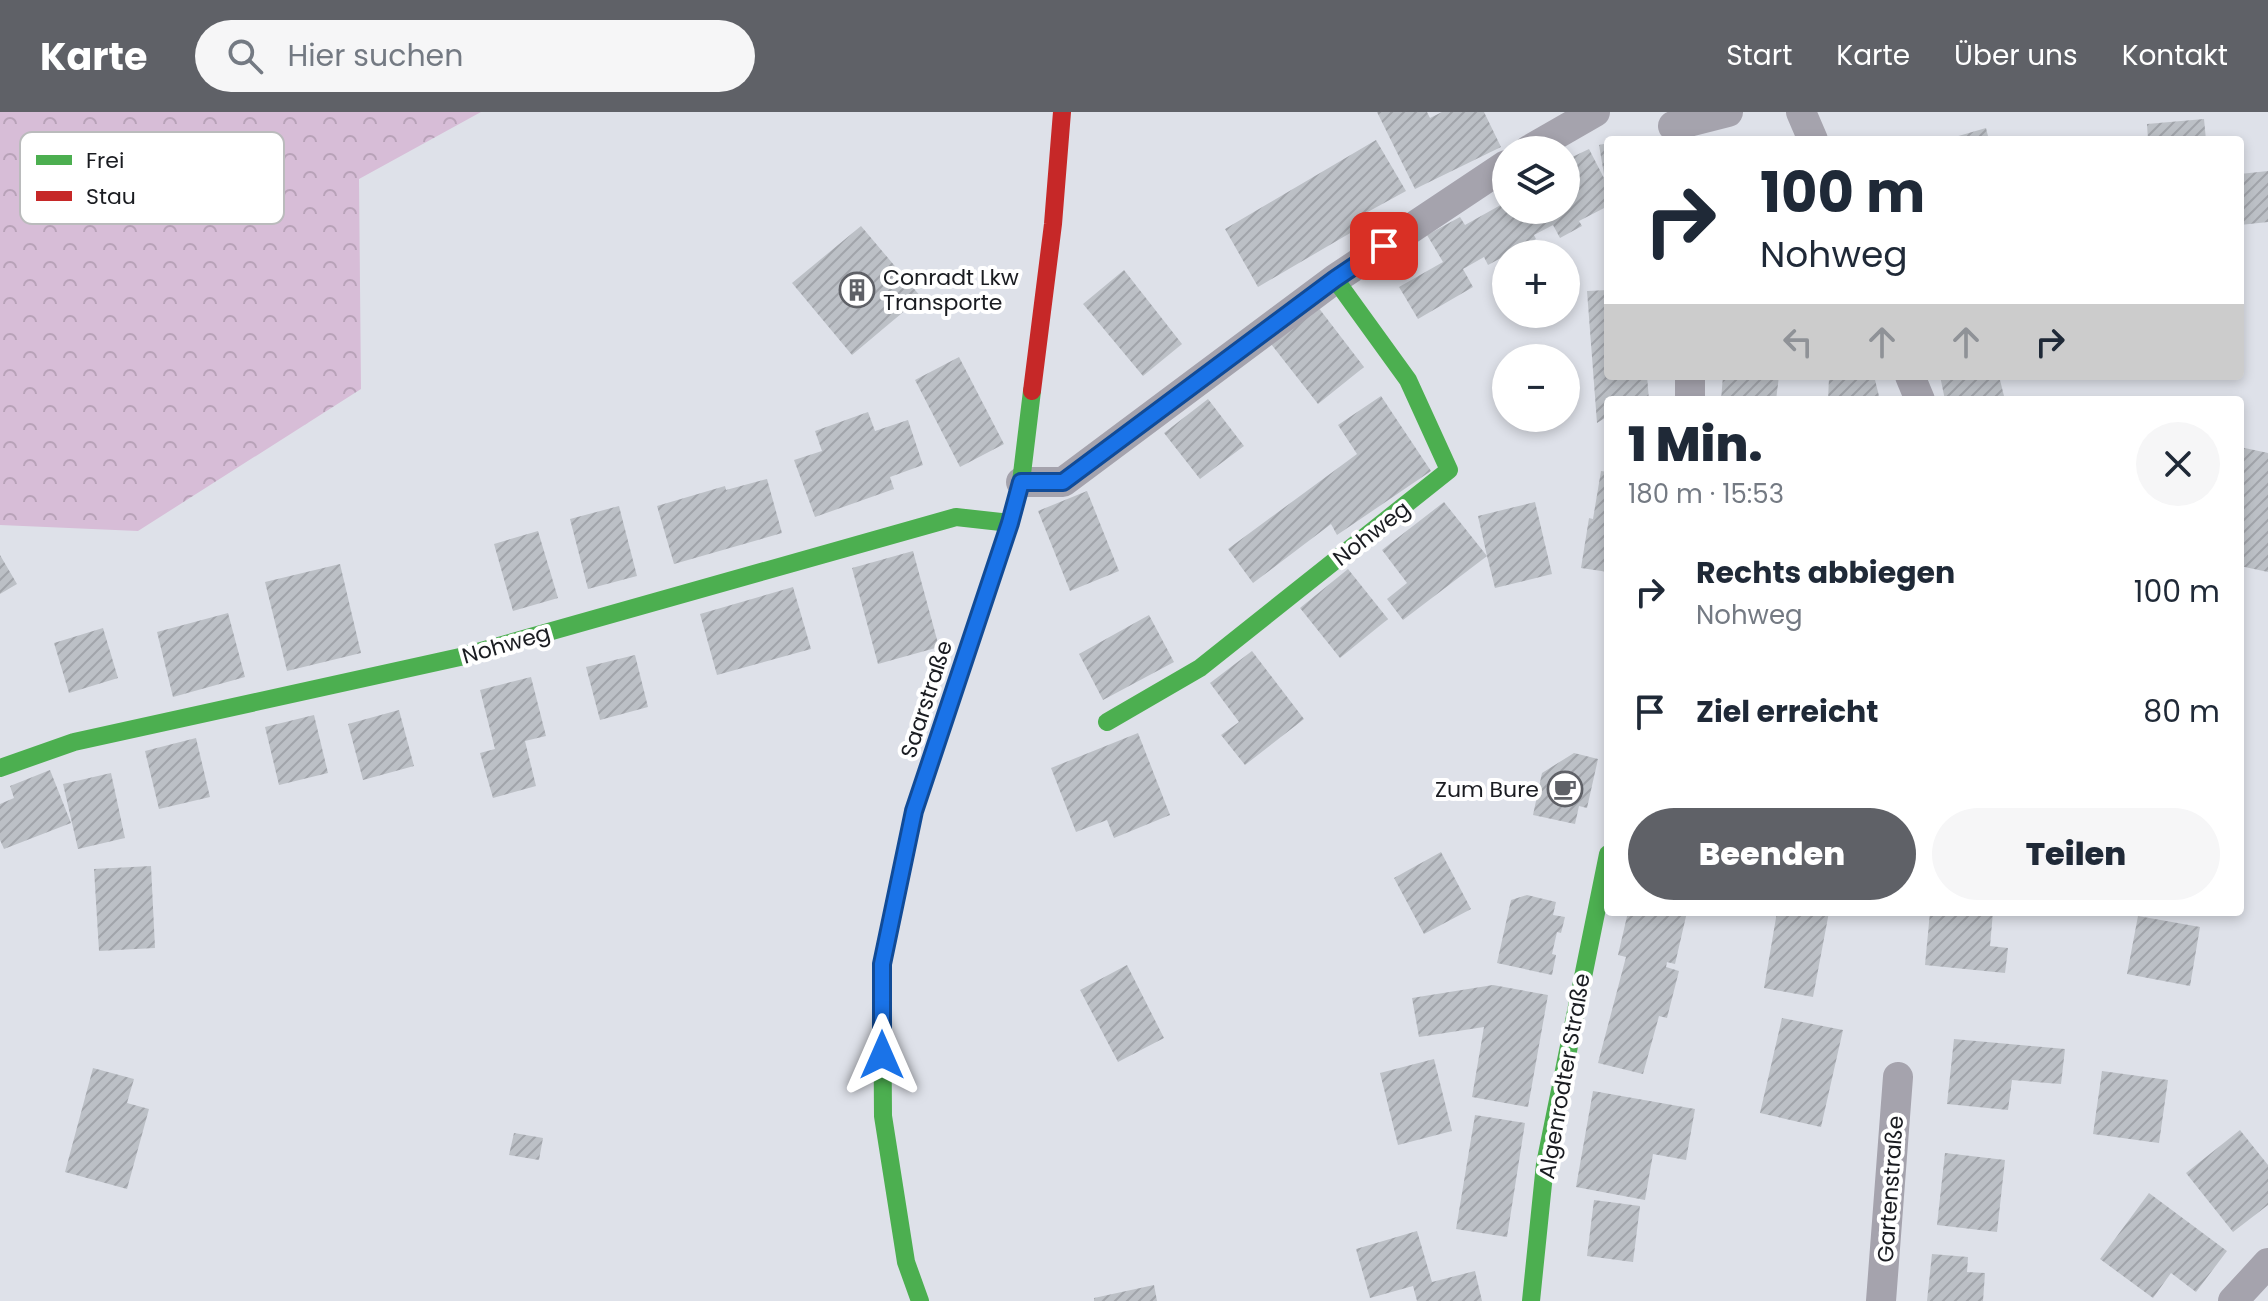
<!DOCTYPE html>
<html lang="de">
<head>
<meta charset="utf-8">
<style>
	body { margin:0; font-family:Poppins,sans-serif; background:#f6f6f7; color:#1f2937; height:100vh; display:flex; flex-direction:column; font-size:30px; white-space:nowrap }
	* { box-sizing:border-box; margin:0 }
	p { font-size:26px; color:#747a83 }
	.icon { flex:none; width:44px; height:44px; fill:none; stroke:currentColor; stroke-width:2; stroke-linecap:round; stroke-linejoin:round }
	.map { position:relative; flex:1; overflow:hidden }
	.sheet { position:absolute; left:1604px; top:284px; width:640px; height:520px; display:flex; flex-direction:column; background:#fff; border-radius:8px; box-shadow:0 4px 12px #0003 }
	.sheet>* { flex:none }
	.hud { position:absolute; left:1604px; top:24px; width:640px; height:244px; border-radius:8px; box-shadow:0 4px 12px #0003; background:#fff; color:#1f2937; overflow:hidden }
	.fabs { position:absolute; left:1492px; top:24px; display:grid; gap:16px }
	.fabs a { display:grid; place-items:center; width:88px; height:88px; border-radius:50%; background:#fff; box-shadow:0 4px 12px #0003; font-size:40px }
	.pin { position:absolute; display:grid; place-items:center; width:68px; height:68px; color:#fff; margin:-34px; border-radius:16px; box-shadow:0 4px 12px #0006 }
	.me { position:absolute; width:88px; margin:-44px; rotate:0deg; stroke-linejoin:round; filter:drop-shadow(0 0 6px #0008) }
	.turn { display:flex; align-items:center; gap:28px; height:168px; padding:0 24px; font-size:36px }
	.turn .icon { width:104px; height:104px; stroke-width:2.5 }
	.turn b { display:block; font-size:56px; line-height:68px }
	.lanes { display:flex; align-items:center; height:76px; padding:0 24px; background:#0003; justify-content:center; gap:40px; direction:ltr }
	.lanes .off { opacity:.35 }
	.round { display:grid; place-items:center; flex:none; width:84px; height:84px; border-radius:42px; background:#f6f6f7 }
	.summary { display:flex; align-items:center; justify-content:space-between; height:136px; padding:0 24px }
	h1 { font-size:48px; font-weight:800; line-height:60px }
	.primary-button { display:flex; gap:16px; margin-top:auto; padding:16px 24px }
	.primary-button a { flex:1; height:92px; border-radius:48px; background:#5f6167; color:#fff; font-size:32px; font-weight:800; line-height:92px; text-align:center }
	.primary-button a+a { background:#f6f6f7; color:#1f2937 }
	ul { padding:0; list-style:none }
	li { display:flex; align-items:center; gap:24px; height:120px; padding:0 24px }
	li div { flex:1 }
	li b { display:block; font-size:30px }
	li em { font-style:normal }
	header { display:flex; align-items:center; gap:48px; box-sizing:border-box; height:112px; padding:0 40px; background:#5f6167; color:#fff }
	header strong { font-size:38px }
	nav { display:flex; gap:44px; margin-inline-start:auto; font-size:28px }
	.search { width:560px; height:72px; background:#f6f6f7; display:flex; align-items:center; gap:20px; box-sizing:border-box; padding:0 28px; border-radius:44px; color:#747a83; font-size:30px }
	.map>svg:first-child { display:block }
	.forest { fill:url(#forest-crowns) }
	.building { fill:url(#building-hatch) }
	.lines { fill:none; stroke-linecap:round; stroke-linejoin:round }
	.street { stroke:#a5a3ad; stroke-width:30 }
	.fast { stroke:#4caf50; stroke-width:18 }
	.jam { stroke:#c62828; stroke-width:18 }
	.route-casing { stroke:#114b97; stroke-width:20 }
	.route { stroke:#1a73e8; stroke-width:14 }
	.labels { text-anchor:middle; stroke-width:8; stroke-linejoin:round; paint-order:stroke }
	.poi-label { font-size:22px; fill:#1a1c21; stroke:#fff; text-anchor:start }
	.street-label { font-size:22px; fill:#1a1c21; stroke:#fff }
	.key { fill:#fff; stroke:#babbbc; stroke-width:2 }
	.key-label { font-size:22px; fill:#1a1c21 }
</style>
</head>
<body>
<header>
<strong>Karte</strong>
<div class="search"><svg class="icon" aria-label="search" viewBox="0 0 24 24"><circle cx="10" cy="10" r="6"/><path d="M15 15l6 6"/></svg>Hier suchen</div>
<nav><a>Start</a><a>Karte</a><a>Über uns</a><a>Kontakt</a></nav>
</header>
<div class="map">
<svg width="2268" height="1189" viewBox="0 0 2268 1189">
	<defs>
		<pattern id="forest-crowns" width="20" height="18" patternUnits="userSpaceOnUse" patternTransform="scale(2)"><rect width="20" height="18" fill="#d7bdd7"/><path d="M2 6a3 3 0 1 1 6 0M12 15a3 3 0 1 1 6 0" fill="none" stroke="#b8a2b8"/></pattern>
		<pattern id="building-hatch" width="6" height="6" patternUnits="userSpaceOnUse" patternTransform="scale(2)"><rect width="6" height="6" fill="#bcc0c6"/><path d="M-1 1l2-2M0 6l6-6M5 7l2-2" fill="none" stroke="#a1a4aa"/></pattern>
	</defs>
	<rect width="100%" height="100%" fill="#dee1e9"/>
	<path class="forest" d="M0,0H481L359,67L361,277L138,419L0,413Z"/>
	<path class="building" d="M1377,0H1427L1430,6L1442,0H1484L1501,35L1415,77Z
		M2204,7L2206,28H2148L2147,12Z
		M1986,16L1989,28H1948V27Z
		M1376,28L1406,79L1364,102L1369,110L1258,175L1225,117Z
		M1608,31V94L1579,109L1582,114L1560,126L1553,113L1534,123L1536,127L1488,153L1484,145L1463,157L1473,175L1418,207L1399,175L1443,150L1427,123L1460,105L1465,113L1506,90V98H1566V48L1589,37L1605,68L1599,33Z
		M2268,59V110L2240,113V62Z
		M861,114L921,185L852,243L792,171Z
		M1124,158L1182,232L1143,264L1083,192Z
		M1608,178V264H1647L1649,288H1608V304L1597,311L1587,179Z
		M1318,195L1364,255L1318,292L1271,232Z
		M959,245L1004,332L960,355L915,268Z
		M1723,264H1779L1776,288H1721Z
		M1836,264H1874L1880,288H1828L1829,266Z
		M1940,264H1999L2005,288H1945Z
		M1381,284L1431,359L1337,423L1331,412L1253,471L1228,437L1357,342L1338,313Z
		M1208,287L1244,334L1200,367L1164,321Z
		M868,300L875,319L908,308L923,353L890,365L894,377L815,405L794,348L822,339L815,319Z
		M2240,335L2268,341V460L2240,454Z
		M1601,359L1608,360V460L1581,456L1589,406L1593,407Z
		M767,367L782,421L674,452L657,394L725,374L726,378Z
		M1087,379L1119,459L1070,479L1038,399Z
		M1444,390L1487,444L1478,404L1535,390L1552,462L1495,476L1487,444L1403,508L1387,487L1407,471L1382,438Z
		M619,394L637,464L588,477L570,407Z
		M538,419L558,486L513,499L494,432Z
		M913,439L939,535L878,552L852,456Z
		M0,443L17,472L0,482Z
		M340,452L361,541L287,559L265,470Z
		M1348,457L1388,507L1340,546L1300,496Z
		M793,475L811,537L717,563L700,502Z
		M228,501L245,565L173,585L157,520Z
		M1149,503L1174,550L1103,588L1079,542Z
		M103,516L118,566L69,581L54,531Z
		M1252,539L1304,607L1245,653L1221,623L1239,610L1210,571Z
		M635,543L648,595L600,608L586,555Z
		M531,565L546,624L525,629L536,674L493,686L480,641L495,637L480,578Z
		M399,598L414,654L363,668L348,612Z
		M314,603L328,661L279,673L265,615Z
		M1138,621L1170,703L1114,726L1107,708L1076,720L1051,656Z
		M196,626L210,685L159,697L145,639Z
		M1574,641L1598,647L1587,696L1579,694L1575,712L1533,703L1542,661Z
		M50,658L71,711L4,737L0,728V692L14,686L10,674Z
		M111,661L125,726L78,737L63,672Z
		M1441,740L1471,797L1424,822L1394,766Z
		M151,754L155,836L99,839L94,757Z
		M1527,783L1556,790L1553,803L1565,805L1561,821L1557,820L1552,842L1556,843L1552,863L1497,851L1511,788Z
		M1628,800H1687L1675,852L1667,850L1666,855L1679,859L1667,906L1659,904L1643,962L1598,951L1626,845L1618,843Z
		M1777,800H1829L1813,885L1764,876Z
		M1930,800H1993L1990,834L2008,836L2005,861L1925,853Z
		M2138,804L2200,815L2190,874L2127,862Z
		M1127,853L1164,926L1118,950L1080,878Z
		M1493,873L1548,883L1528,995L1472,985L1484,915L1419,925L1412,886Z
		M1782,906L1843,918L1821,1015L1760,1001Z
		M1954,927L2065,937L2061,972L2012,968L2008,998L1947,992Z
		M1434,947L1452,1019L1398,1033L1380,961Z
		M93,956L134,967L127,991L149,997L127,1077L65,1060Z
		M2102,959L2168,968L2159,1031L2093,1022Z
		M1593,979L1695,997L1686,1048L1653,1042L1645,1088L1576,1075Z
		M1475,1003L1525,1011L1507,1125L1456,1117Z
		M2240,1018L2268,1053V1093L2233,1120L2186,1061Z
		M514,1021L543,1026L539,1048L509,1043Z
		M1945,1041L2005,1048L1997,1120L1937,1113Z
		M2149,1081L2227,1139L2196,1180L2171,1161L2153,1186L2100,1147Z
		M1594,1088L1640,1094L1633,1150L1587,1144Z
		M1417,1119L1432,1170L1475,1159L1482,1189H1417L1413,1174L1370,1186L1356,1137Z
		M1932,1142L1968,1145L1967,1160L1985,1161L1983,1189H1927Z
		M1154,1173L1157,1189H1094V1186Z"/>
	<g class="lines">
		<path class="street" d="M1801,0L1813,28
			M1673,14L1728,0
			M1529,38L1595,0
			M1910,264L1920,288
			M1690,288V264
			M1021,370H1063L1335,167L1506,53
			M1881,1189L1898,965
			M2233,1189L2268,1151"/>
		<path class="fast" d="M1107,610L1200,556L1449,358L1408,268L1335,167
			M0,656L74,630L460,545L956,405L1010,411
			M920,1189L906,1150L883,1004L882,852L914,699L1010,411L1021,370L1032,279
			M1531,1189L1545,1052L1608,742"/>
		<path class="jam" d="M1032,279L1053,112L1062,0"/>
	</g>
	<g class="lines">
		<g class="route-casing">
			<path id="route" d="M882,943V852L914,699L1010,411L1021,370H1063L1335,167L1384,134"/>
		</g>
		<use href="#route" class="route"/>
	</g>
	<defs>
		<g id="building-ring" transform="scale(1.8)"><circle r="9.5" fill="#fff" stroke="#5f6167" stroke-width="1.5"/><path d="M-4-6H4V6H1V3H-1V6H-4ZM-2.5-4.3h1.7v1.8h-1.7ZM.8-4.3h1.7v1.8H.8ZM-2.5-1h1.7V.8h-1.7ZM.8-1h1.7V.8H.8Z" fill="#5f6167"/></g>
		<g id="cafe-ring" transform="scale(1.8)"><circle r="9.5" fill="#fff" stroke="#5f6167" stroke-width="1.5"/><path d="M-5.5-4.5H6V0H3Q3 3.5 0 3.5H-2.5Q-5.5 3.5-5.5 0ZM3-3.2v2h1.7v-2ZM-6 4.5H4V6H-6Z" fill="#5f6167"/></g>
	</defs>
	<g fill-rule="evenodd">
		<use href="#building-ring" x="857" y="178"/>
		<use href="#cafe-ring" x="1565" y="677"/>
	</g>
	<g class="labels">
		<g class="poi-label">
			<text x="883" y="173">Conradt Lkw<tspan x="883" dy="25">Transporte</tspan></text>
			<text x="1539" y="685" text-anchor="end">Zum Bure</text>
		</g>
		<g class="street-label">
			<text transform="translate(1371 421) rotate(-38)" y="8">Nohweg</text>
			<text transform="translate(506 532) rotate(-16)" y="8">Nohweg</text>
			<text transform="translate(926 587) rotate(-72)" y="8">Saarstraße</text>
			<text transform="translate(1564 964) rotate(-80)" y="8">Algenrodter Straße</text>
			<text transform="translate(1890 1077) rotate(-86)" y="8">Gartenstraße</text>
		</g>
	</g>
	<rect x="20" y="20" width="264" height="92" rx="12" class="key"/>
	<rect x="36" y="43" width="36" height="10" fill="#4caf50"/>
	<rect x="36" y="79" width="36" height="10" fill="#c62828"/>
	<g class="key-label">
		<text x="86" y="56">Frei</text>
		<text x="86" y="92">Stau</text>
	</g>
</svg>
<div class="fabs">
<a><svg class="icon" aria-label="layers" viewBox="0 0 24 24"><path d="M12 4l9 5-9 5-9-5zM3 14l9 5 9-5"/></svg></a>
<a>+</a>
<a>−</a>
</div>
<div class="pin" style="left:1384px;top:134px;background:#d93025"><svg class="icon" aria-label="arrive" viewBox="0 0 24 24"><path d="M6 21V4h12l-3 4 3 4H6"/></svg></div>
<svg class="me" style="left:882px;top:943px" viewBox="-20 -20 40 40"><path d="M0-17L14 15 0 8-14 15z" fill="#1a73e8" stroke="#fff" stroke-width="4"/></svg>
<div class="hud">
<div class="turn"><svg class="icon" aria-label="right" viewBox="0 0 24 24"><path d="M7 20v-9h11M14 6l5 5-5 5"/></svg><div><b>100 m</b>Nohweg</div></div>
<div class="lanes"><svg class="icon off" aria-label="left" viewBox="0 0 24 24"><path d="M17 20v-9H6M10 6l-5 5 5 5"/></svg><svg class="icon off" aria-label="ahead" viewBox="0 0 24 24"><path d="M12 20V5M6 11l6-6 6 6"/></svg><svg class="icon off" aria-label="ahead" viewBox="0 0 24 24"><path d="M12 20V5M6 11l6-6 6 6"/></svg><svg class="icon" aria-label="right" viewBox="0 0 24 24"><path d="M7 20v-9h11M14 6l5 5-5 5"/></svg></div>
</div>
<section class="sheet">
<div class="summary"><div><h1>1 Min.</h1><p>180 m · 15:53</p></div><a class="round"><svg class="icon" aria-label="close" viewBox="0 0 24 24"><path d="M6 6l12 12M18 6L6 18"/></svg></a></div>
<ul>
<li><svg class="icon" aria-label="right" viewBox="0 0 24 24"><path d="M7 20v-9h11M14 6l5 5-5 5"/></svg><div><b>Rechts abbiegen</b><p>Nohweg</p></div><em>100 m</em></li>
<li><svg class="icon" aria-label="arrive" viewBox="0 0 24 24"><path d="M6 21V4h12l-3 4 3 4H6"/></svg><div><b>Ziel erreicht</b></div><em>80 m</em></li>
</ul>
<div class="primary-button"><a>Beenden</a><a>Teilen</a></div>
</section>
</div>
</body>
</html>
